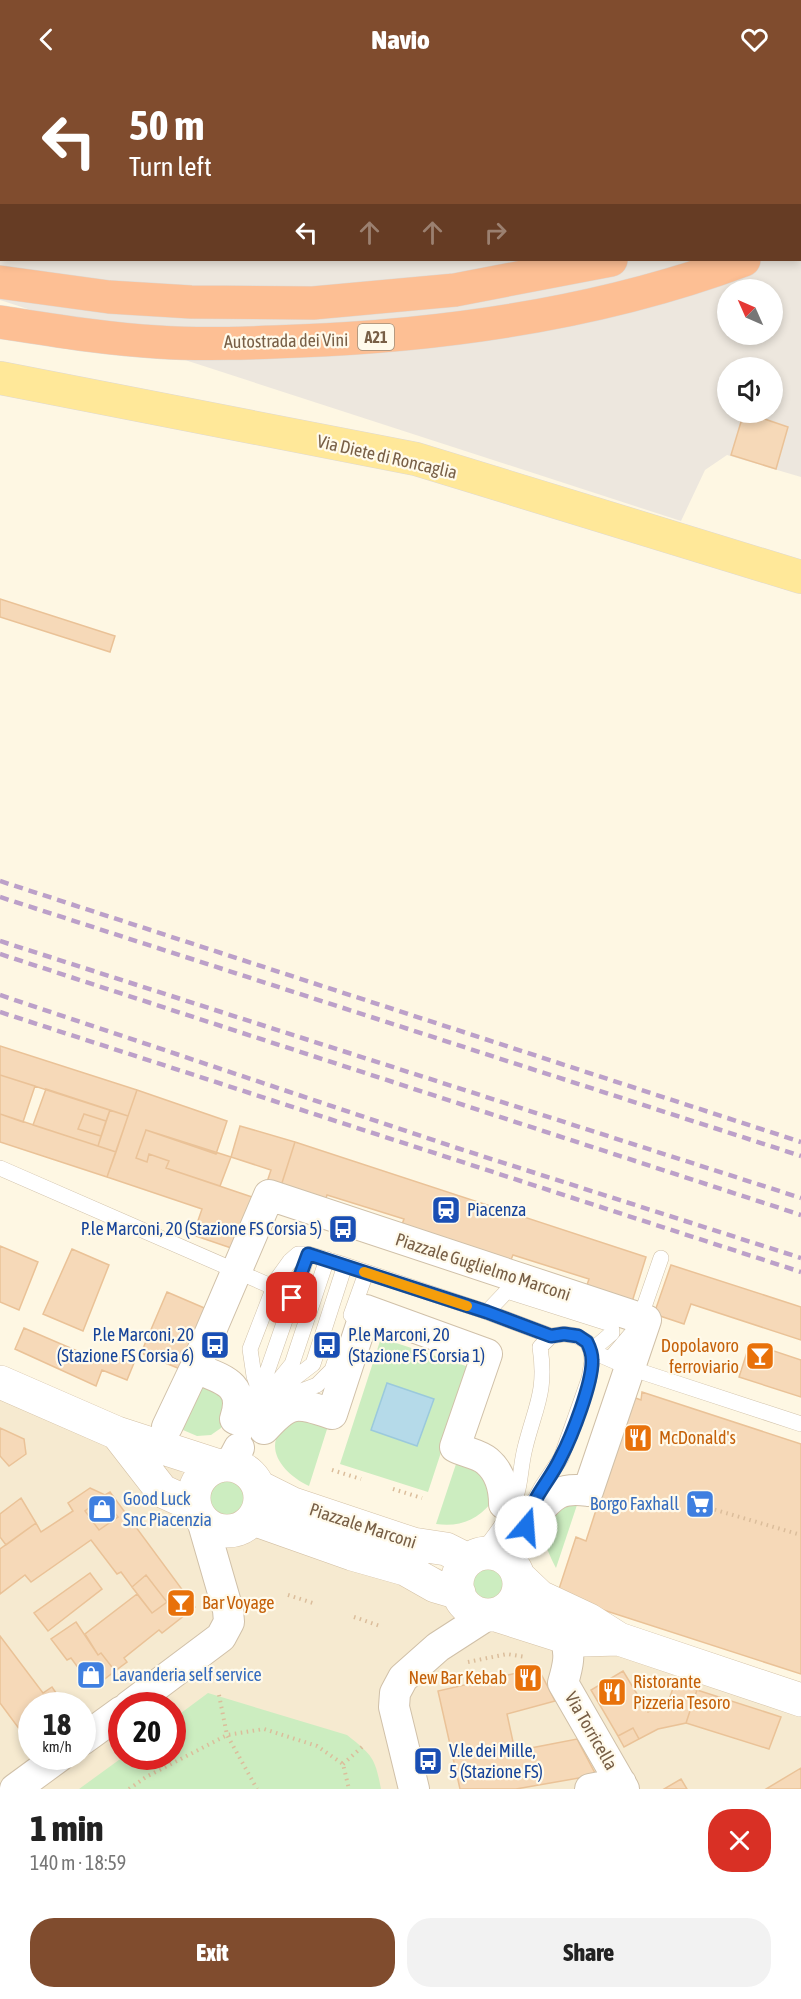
<!DOCTYPE html>
<html lang="en">
<head>
<meta charset="utf-8">
<style>
	body { margin:0; font-family:"Asap Condensed",sans-serif; background:#f2f2f2; color:#222; height:100vh; display:flex; flex-direction:column; font-size:22px; white-space:nowrap }
	* { box-sizing:border-box; margin:0 }
	p { font-size:20px; color:#767676 }
	.icon { flex:none; width:33px; height:33px; fill:none; stroke:currentColor; stroke-width:2; stroke-linecap:round; stroke-linejoin:round }
	.map { position:relative; height:1711px; overflow:hidden }
	.panel { display:flex; flex-direction:column; background:#fff; flex:1 }
	.panel>* { flex:none }
	.hud { position:absolute; left:0px; top:0px; width:801px; height:183px; box-shadow:0 3px 9px #0003; background:#804c2e; color:#fff; overflow:hidden }
	.needle { width:39px; rotate:315deg }
	.fabs { position:absolute; left:717px; top:201px; display:grid; gap:12px }
	.fabs a { display:grid; place-items:center; width:66px; height:66px; border-radius:50%; background:#fff; box-shadow:0 3px 9px #0003; font-size:30px }
	.speed { position:absolute; left:18px; top:1614px; display:flex; gap:12px; font-size:30px; font-weight:700; text-align:center }
	.speed>* { display:grid; place-content:center; width:78px; height:78px; border-radius:50%; background:#fff; box-shadow:0 3px 9px #0003; line-height:1 }
	.speed small { font-size:15px; font-weight:400 }
	.speed .limit { border:9px solid #d22; background:#fff; color:#111 }
	.pin { position:absolute; display:grid; place-items:center; width:51px; height:51px; color:#fff; margin:-26px; border-radius:12px; box-shadow:0 3px 9px #0006 }
	.me { position:absolute; width:66px; margin:-33px; rotate:18deg; stroke-linejoin:round; filter:drop-shadow(0 0 4px #0008) }
	.turn { display:flex; align-items:center; gap:21px; height:126px; padding:0 30px; font-size:27px }
	.turn .icon { width:78px; height:78px; stroke-width:2.5 }
	.turn b { display:block; font-size:42px; line-height:51px }
	.lanes { display:flex; align-items:center; height:57px; padding:0 30px; background:#0003; justify-content:center; gap:30px; direction:ltr }
	.lanes .off { opacity:.35 }
	.round { display:grid; place-items:center; flex:none; width:63px; height:63px; border-radius:24px; background:#f2f2f2 }
	.head { display:flex; align-items:center; justify-content:space-between; height:102px; padding:0 30px }
	h1 { font-size:36px; font-weight:800; line-height:45px }
	.button { display:flex; gap:12px; margin-top:auto; padding:12px 30px }
	.button a { flex:1; height:69px; border-radius:24px; background:#804c2e; color:#fff; font-size:24px; font-weight:800; line-height:69px; text-align:center }
	.button a+a { background:#f2f2f2; color:#222 }
	header { display:flex; justify-content:space-between; align-items:center; height:78px; padding:0 30px; background:#804c2e; color:#fff; font-size:27px; font-weight:800 }
	.map>svg:first-child { display:block }
	.residential { fill:#f6ead0; fill-rule:evenodd }
	.industrial { fill:#ede7de; fill-rule:evenodd }
	.green { fill:#ccedc0 }
	.water { fill:#b5dae9; stroke:#9bc9dc; stroke-width:1.5 }
	.building { fill:#f6d9b8; stroke:#eac297; stroke-width:1.5 }
	.lines { fill:none; stroke-linecap:round; stroke-linejoin:round }
	.lane-casing { stroke:#d0c0a8; stroke-width:16 }
	.street-casing { stroke:#d0c0a8; stroke-width:32 }
	.secondary-casing { stroke:#d4c1a5; stroke-width:34 }
	.primary-casing { stroke:#dfd9d3; stroke-width:34 }
	.highway-casing { stroke:#dfd9d3; stroke-width:34 }
	.path { stroke:#dbbd9b; stroke-width:4; stroke-dasharray:1.5 4.5; stroke-linecap:butt }
	.lane { stroke:#fff; stroke-width:15 }
	.street { stroke:#fff; stroke-width:30 }
	.secondary { stroke:#fff; stroke-width:33 }
	.primary { stroke:#ffe899; stroke-width:33 }
	.highway { stroke:#fdbf94; stroke-width:33 }
	.rail { stroke:#bca0c9; stroke-width:4.5; stroke-dasharray:9 6; stroke-linecap:butt }
	.route-casing { stroke:#114b97; stroke-width:15 }
	.route { stroke:#1a73e8; stroke-width:10 }
	.slow { stroke:#f59e0b; stroke-width:10 }
	.labels { text-anchor:middle; stroke-width:4.5; stroke-linejoin:round; paint-order:stroke }
	.shield { fill:#fffaeb; stroke:#a08e78; stroke-width:1.5 }
	.shield-label { font-size:16px; font-weight:bold; fill:#785f46 }
	.street-label { font-size:18px; fill:#785f46; stroke:#fffaeb }
	.transit-label { font-size:18px; fill:#164399; stroke:#fffaeb; text-anchor:start }
	.food-label { font-size:18px; fill:#c56008; stroke:#fffaeb; text-anchor:start }
	.shop-label { font-size:18px; fill:#366cbe; stroke:#fffaeb; text-anchor:start }
</style>
</head>
<body>
<header><svg class="icon" aria-label="back" viewBox="0 0 24 24"><path d="M15 5l-7 7 7 7"/></svg>Navio<svg class="icon" aria-label="heart" viewBox="0 0 24 24"><path d="M12 20l-8-8c-3-5 5-10 8-4 3-6 11-1 8 4z"/></svg></header>
<div class="map">
<svg width="801" height="1711" viewBox="0 0 801 1711">
	<rect width="100%" height="100%" fill="#fef7e3"/>
	<path class="residential" d="M0,1291L122,1344L181,1394L228,1420L489,1507L544,1537L801,1617V1711H0ZM32,1628H82V1678H32ZM122,1628H172V1678H122Z"/>
	<path class="industrial" d="M0,0H801V399L727,377L705,392L681,443L0,222ZM2,2H800V182H2ZM728,212H772V256H728ZM728,290H772V334H728Z"/>
	<path class="green" d="M381,1260L469,1289L428,1414L340,1386Z
		M199,1305L224,1317L228,1335L221,1350L211,1357L197,1358L176,1349Z
		M293,1341L328,1348L309,1408C280,1394 258,1364 293,1341Z
		M456,1386L478,1394L487,1401L491,1425C476,1443 459,1449 436,1446Z
		M207 1420a19 19 0 1 1 38 0a19 19 0 1 1-38 0Z
		M563,1425L577,1427L556,1490C540,1460 540,1449 563,1425Z
		M469 1505a19 19 0 1 1 38 0a19 19 0 1 1-38 0Z
		M208,1615L347,1657C372,1677 375,1679 381,1711H79L123,1679L172,1678L173,1641Z"/>
	<path class="water" d="M387,1305L434,1321L417,1368L371,1352Z"/>
	<path class="building" d="M314,0H417V2H314Z
		M502,0H557L558,2H502Z
		M744,334L788,349L776,391L731,377Z
		M0,521L115,558L110,574L0,539Z
		M0,968L137,1012L128,1038L0,997Z
		M0,997L35,1008L23,1044L0,1036Z
		M46,1011L110,1032L106,1043L84,1036L78,1051L101,1058L98,1068L33,1047Z
		M137,1012L227,1043L216,1076L146,1052L136,1080L147,1084L149,1076L169,1083L166,1090L255,1120L237,1172L193,1157L202,1131L107,1099Z
		M110,1032L128,1038L116,1074L98,1068Z
		M0,1036L116,1074L107,1099L0,1064Z
		M84,1036L106,1043L101,1058L78,1051Z
		M240,1048L295,1064L280,1111L266,1107L271,1092L231,1079Z
		M146,1052L231,1079L220,1108L166,1090L169,1083L149,1076L147,1084L136,1080Z
		M295,1064L646,1179L632,1224L586,1210L589,1201L513,1177L510,1184L401,1149L404,1141L327,1117L325,1124L280,1111Z
		M0,1168L38,1184L19,1232L0,1224Z
		M72,1171L109,1187L83,1253L43,1236Z
		M671,1187L801,1229V1262L691,1226L684,1246L654,1236Z
		M167,1214L209,1232L185,1293L141,1275Z
		M24,1250L105,1285L110,1276L134,1285L127,1302L102,1292L96,1308L15,1271Z
		M750,1265L801,1282V1319L739,1299Z
		M642,1314L801,1366V1596L557,1517L576,1459L586,1463L609,1392L630,1318L641,1322Z
		M0,1350L24,1361L26,1376L9,1388L0,1378Z
		M90,1410L105,1417L110,1414L195,1529L162,1555L159,1552L124,1580L127,1584L115,1593L101,1575L98,1577L85,1556L137,1516L152,1535L167,1524L146,1497L132,1509L121,1494L117,1496L91,1462L31,1504L25,1497L0,1516V1471L36,1445L41,1454L73,1433L68,1425Z
		M103,1419L118,1439L99,1452L85,1433Z
		M21,1420L36,1445L6,1467L0,1459V1436Z
		M90,1495L102,1511L48,1553L34,1535Z
		M146,1497L167,1524L152,1535L132,1509Z
		M76,1544L98,1577L101,1575L115,1593L93,1610L71,1580L67,1582L51,1561Z
		M0,1558L43,1615L52,1609L63,1625L61,1628H32V1650L23,1656L0,1625Z
		M538,1590L555,1623L507,1636L515,1673L577,1661L596,1697L516,1711H460L438,1613Z
		M623,1593L648,1634L668,1624L675,1605L697,1612L686,1645L658,1651L639,1661L633,1650L618,1658L591,1612Z
		M697,1612L781,1639L769,1671L686,1645Z
		M633,1650L639,1661L624,1669L618,1658Z
		M801,1690V1711H766Z
		M681,1701L687,1711H664Z"/>
	<g class="lines">
		<g class="lane-casing">
			<path id="lane" d="M0,1090L273,1209
				M487,1234L507,1213L611,1246L612,1255L591,1273
				M351,1237L366,1195
				M591,1273L630,1290L801,1346
				M610,1281L637,1249L661,1180
				M275,1307L292,1286L327,1181
				M259,1317L308,1176
				M270,1319L313,1286L345,1187
				M254,1331L317,1307L332,1292L337,1277
				M239,1370L254,1331L257,1306L254,1298L250,1271L277,1201L290,1183L298,1176H308L345,1187L487,1234L551,1258L564,1256L577,1258L587,1264L591,1273L592,1283L589,1301L561,1380L541,1410L528,1434L523,1465L515,1491
				M481,1476C491,1461 505,1446 512,1429C521,1411 520,1389 525,1370C535,1329 547,1314 540,1269L551,1258"/>
		</g>
		<g class="street-casing">
			<path id="street" d="M195,1290C222,1301 247,1306 235,1341
				M167,1349L195,1290L269,1117L646,1242L588,1413C561,1409 553,1416 536,1436
				M264,1351C290,1322 296,1324 332,1336L366,1232L487,1276L455,1369C464,1374 479,1376 487,1383C500,1394 504,1410 504,1426
				M230,1387L239,1370
				M565,1559C571,1576 568,1588 563,1605L624,1711
				M129,1628L221,1559L229,1544L228,1532L202,1442
				M82,1662L122,1633
				M15,1711L60,1678
				M414,1711L394,1629L395,1615L403,1600L438,1569L486,1538
				M590,1711L621,1705"/>
		</g>
		<g class="secondary-casing">
			<path id="secondary" d="M0,1304L117,1355L219,1388
				M117,1355L162,1413L195,1428
				M194 1420a33 33 0 1 1 66 0a33 33 0 1 1-66 0Z
				M259,1409L293,1426L413,1466L446,1471L468,1482
				M253,1441L352,1476L405,1491L435,1508L459,1515
				M457 1506a31 31 0 1 1 62 0a31 31 0 1 1-62 0Z
				M519,1499L540,1519L589,1542L619,1561L801,1622
				M496,1537L565,1559L583,1562L619,1561"/>
		</g>
		<g class="primary-casing">
			<path id="primary" d="M0,300L416,381L801,499"/>
		</g>
		<g class="highway-casing">
			<path id="highway" d="M800,120L801,119
				M800,161L801,160
				M0,204L109,219L191,224L313,225L455,212L611,182
				M0,244C52,252 105,261 158,264C205,267 252,265 299,263C450,257 602,235 744,182"/>
		</g>
		<path class="path" d="M332,1392L361,1401
			M393,1411L422,1420
			M709,1430L801,1457
			M288,1517L316,1526
			M354,1539L380,1548
			M468,1584L507,1576L525,1579
			M219,1617L227,1657L257,1711
			M343,1686L362,1669
			M129,1711L146,1699L227,1657L264,1651L317,1668L343,1686L349,1711"/>
		<use href="#lane" class="lane"/>
		<use href="#street" class="street"/>
		<use href="#secondary" class="secondary"/>
		<use href="#primary" class="primary"/>
		<use href="#highway" class="highway"/>
		<path class="rail" d="M0,803L801,1064
			M0,819L801,1078
			M0,863L801,1120
			M0,876L801,1137
			M0,917L457,1070L801,1180
			M0,934L801,1194"/>
	</g>
	<g class="lines">
		<g class="route-casing">
			<path id="route" d="M292,1220L308,1176L487,1234L551,1258L564,1256L578,1258L587,1264C590,1270 592,1275 592,1282C593,1304 572,1358 561,1379C549,1405 531,1419 526,1449"/>
		</g>
		<use href="#route" class="route"/>
		<path class="slow" d="M364,1194L467,1228"/>
	</g>
	<defs>
		<g id="station-square" transform="scale(1.5)"><rect x="-9" y="-9" width="18" height="18" rx="4" fill="#1a4fb4" stroke="#fffaeb"/><path d="M-3-6H3Q5-6 5-4V2Q5 4 3 4L4.5 6H3L1.5 4h-3L-3 6H-4.5L-3 4Q-5 4-5 2V-4Q-5-6-3-6ZM-3.5-4v3h7v-3ZM-3.5 1v1.5H-2V1ZM2 1v1.5H3.5V1Z" fill="#fff"/></g>
		<g id="bus-square" transform="scale(1.5)"><rect x="-9" y="-9" width="18" height="18" rx="4" fill="#1a4fb4" stroke="#fffaeb"/><path d="M-5-6H5V4H4V6H2V4H-2V6H-4V4H-5ZM-3.5-4V0h7V-4ZM-3.5 1.2v1.5H-2V1.2ZM2 1.2v1.5H3.5V1.2Z" fill="#fff"/></g>
		<g id="bar-square" transform="scale(1.5)"><rect x="-9" y="-9" width="18" height="18" rx="4" fill="#e8710a" stroke="#fffaeb"/><path d="M-6-5H6L.8 .8V4.5H3.5V6h-7V4.5H-.8V.8Z" fill="#fff"/></g>
		<g id="restaurant-square" transform="scale(1.5)"><rect x="-9" y="-9" width="18" height="18" rx="4" fill="#e8710a" stroke="#fffaeb"/><path d="M-5-6h1v4h1v-4h1v4h1v-4h1v5L-1.5 .5V6h-2V.5L-5-1ZM5-6V6H3V1.5H1.5Q1.5-4 5-6Z" fill="#fff"/></g>
		<g id="supermarket-square" transform="scale(1.5)"><rect x="-9" y="-9" width="18" height="18" rx="4" fill="#3f7fe0" stroke="#fffaeb"/><path d="M-6-5.5h2.5l.6 2H6L4.5 2H-2.5L-4.4-4H-6ZM-1.5 3.2a1.3 1.3 0 1 0 .1 0ZM3 3.2a1.3 1.3 0 1 0 .1 0Z" fill="#fff"/></g>
		<g id="shop-square" transform="scale(1.5)"><rect x="-9" y="-9" width="18" height="18" rx="4" fill="#3f7fe0" stroke="#fffaeb"/><path d="M-5-2.5h2.3a2.7 3.5 0 0 1 5.4 0H5L5.5 6h-11ZM-1.5-2.5h3a1.5 2.3 0 0 0-3 0Z" fill="#fff"/></g>
	</defs>
	<g fill-rule="evenodd">
		<use href="#station-square" x="446" y="1132"/>
		<use href="#bus-square" x="343" y="1151"/>
		<use href="#bus-square" x="215" y="1267"/>
		<use href="#bus-square" x="327" y="1267"/>
		<use href="#bar-square" x="760" y="1278"/>
		<use href="#restaurant-square" x="638" y="1360"/>
		<use href="#supermarket-square" x="700" y="1426"/>
		<use href="#shop-square" x="102" y="1431"/>
		<use href="#bar-square" x="181" y="1525"/>
		<use href="#shop-square" x="91" y="1597"/>
		<use href="#restaurant-square" x="528" y="1600"/>
		<use href="#restaurant-square" x="612" y="1614"/>
		<use href="#bus-square" x="428" y="1683"/>
	</g>
	<g class="labels">
		<rect class="shield" x="358" y="246" width="36" height="26" rx="4.5"/>
		<g class="shield-label">
			<text x="376" y="265">A21</text>
		</g>
		<g class="street-label">
			<text transform="translate(286 263) rotate(-1)" y="6">Autostrada dei Vini</text>
			<text transform="translate(387 379) rotate(13)" y="6">Via Diete di Roncaglia</text>
			<text transform="translate(483 1189) rotate(18)" y="6">Piazzale Guglielmo Marconi</text>
			<text transform="translate(363 1448) rotate(18)" y="6">Piazzale Marconi</text>
			<text transform="translate(591 1653) rotate(60)" y="6">Via Torricella</text>
		</g>
		<g class="transit-label">
			<text x="467" y="1138">Piacenza</text>
			<text x="322" y="1157" text-anchor="end">P.le Marconi, 20 (Stazione FS Corsia 5)</text>
			<text x="194" y="1263" text-anchor="end">P.le Marconi, 20<tspan x="194" dy="21">(Stazione FS Corsia 6)</tspan></text>
			<text x="348" y="1263">P.le Marconi, 20<tspan x="348" dy="21">(Stazione FS Corsia 1)</tspan></text>
			<text x="449" y="1679">V.le dei Mille,<tspan x="449" dy="21">5 (Stazione FS)</tspan></text>
		</g>
		<g class="food-label">
			<text x="739" y="1274" text-anchor="end">Dopolavoro<tspan x="739" dy="21">ferroviario</tspan></text>
			<text x="659" y="1366">McDonald's</text>
			<text x="202" y="1531">Bar Voyage</text>
			<text x="507" y="1606" text-anchor="end">New Bar Kebab</text>
			<text x="633" y="1610">Ristorante<tspan x="633" dy="21">Pizzeria Tesoro</tspan></text>
		</g>
		<g class="shop-label">
			<text x="123" y="1427">Good Luck<tspan x="123" dy="21">Snc Piacenzia</tspan></text>
			<text x="679" y="1432" text-anchor="end">Borgo Faxhall</text>
			<text x="112" y="1603">Lavanderia self service</text>
		</g>
	</g>
</svg>
<div class="fabs">
<a><svg class="needle" viewBox="-14 -14 28 28"><path d="M0-13l5 13h-10z" fill="#e53935"/><path d="M0 13l5-13h-10z" fill="#767676"/></svg></a>
<a><svg class="icon" aria-label="sound" viewBox="0 0 24 24"><path d="M4 9h4l5-4v14l-5-4H4zM17 9q2 3 0 6"/></svg></a>
</div>
<div class="speed"><div>18<small>km/h</small></div><div class="limit">20</div></div>
<div class="pin" style="left:292px;top:1220px;background:#d93025"><svg class="icon" aria-label="arrive" viewBox="0 0 24 24"><path d="M6 21V4h12l-3 4 3 4H6"/></svg></div>
<svg class="me" style="left:526px;top:1449px" viewBox="-20 -20 40 40"><circle r="19" fill="#fff"/><path d="M0-13L10 11 0 6-10 11z" fill="#1a73e8"/></svg>
<div class="hud">
<div class="turn"><svg class="icon" aria-label="left" viewBox="0 0 24 24"><path d="M17 20v-9H6M10 6l-5 5 5 5"/></svg><div><b>50 m</b>Turn left</div></div>
<div class="lanes"><svg class="icon" aria-label="left" viewBox="0 0 24 24"><path d="M17 20v-9H6M10 6l-5 5 5 5"/></svg><svg class="icon off" aria-label="ahead" viewBox="0 0 24 24"><path d="M12 20V5M6 11l6-6 6 6"/></svg><svg class="icon off" aria-label="ahead" viewBox="0 0 24 24"><path d="M12 20V5M6 11l6-6 6 6"/></svg><svg class="icon off" aria-label="right" viewBox="0 0 24 24"><path d="M7 20v-9h11M14 6l5 5-5 5"/></svg></div>
</div>
</div>
<section class="panel">
<div class="head"><div><h1>1 min</h1><p>140 m · 18:59</p></div><a class="round" style="background:#d93025;color:#fff"><svg class="icon" aria-label="close" viewBox="0 0 24 24"><path d="M6 6l12 12M18 6L6 18"/></svg></a></div>
<div class="button"><a>Exit</a><a>Share</a></div>
</section>
</body>
</html>
